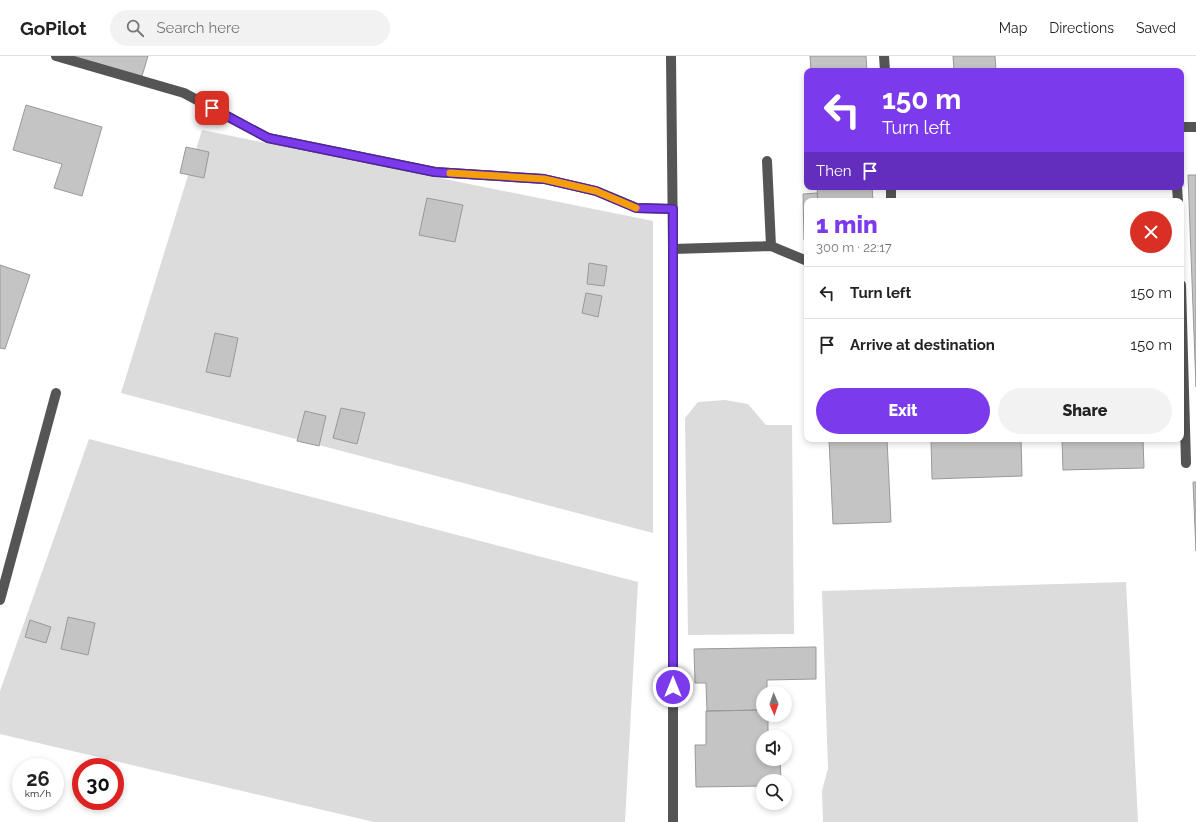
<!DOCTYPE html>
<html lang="en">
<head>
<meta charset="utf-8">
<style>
	body { margin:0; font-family:Raleway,sans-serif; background:#f2f2f2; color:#222; height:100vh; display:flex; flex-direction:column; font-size:15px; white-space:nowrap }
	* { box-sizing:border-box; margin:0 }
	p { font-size:13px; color:#767676 }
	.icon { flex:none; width:22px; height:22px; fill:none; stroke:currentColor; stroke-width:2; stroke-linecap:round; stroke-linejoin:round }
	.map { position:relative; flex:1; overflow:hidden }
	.side { position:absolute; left:804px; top:142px; width:380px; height:244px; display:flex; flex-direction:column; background:#fff; border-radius:8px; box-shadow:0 2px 6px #0003 }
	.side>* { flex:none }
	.banner { position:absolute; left:804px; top:12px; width:380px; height:122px; border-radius:8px; box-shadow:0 2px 6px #0003; background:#7c3aed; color:#fff; overflow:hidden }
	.needle { width:26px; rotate:178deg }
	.controls { position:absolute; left:756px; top:630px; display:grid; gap:8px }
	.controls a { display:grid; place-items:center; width:36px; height:36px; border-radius:50%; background:#fff; box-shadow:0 2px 6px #0003; font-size:20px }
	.speed { position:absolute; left:12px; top:702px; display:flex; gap:8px; font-size:20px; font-weight:700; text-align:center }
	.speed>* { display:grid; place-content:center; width:52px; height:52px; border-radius:50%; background:#fff; box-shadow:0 2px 6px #0003; line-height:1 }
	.speed small { font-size:10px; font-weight:400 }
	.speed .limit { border:6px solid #d22; background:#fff; color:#111 }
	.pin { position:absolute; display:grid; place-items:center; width:34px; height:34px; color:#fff; margin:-17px; border-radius:8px; box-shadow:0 2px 6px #0006 }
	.me { position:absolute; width:44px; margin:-22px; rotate:0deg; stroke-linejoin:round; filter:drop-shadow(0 0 3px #0008) }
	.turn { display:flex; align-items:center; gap:14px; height:84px; padding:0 12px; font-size:18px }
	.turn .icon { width:52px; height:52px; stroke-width:2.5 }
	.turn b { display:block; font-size:28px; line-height:34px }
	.then { display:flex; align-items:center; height:38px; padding:0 12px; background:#0003; gap:8px; font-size:15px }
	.round { display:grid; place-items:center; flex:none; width:42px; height:42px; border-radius:21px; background:#f2f2f2 }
	.summary { display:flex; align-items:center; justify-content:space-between; height:68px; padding:0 12px }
	h1 { font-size:24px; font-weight:800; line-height:30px; color:#7c3aed }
	.primary-button { display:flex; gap:8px; margin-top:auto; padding:8px 12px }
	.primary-button a { flex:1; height:46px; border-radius:24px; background:#7c3aed; color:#fff; font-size:16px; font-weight:800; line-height:46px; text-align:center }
	.primary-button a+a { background:#f2f2f2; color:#222 }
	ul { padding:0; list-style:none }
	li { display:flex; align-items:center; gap:12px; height:52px; padding:0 12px; border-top:1px solid #e0e0e0 }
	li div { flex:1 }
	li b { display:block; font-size:15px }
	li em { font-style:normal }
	header { display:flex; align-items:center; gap:24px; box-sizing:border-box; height:56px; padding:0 20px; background:#fff; border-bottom:1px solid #e0e0e0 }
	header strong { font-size:19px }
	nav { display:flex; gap:22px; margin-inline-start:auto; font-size:14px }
	.search { width:280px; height:36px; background:#f2f2f2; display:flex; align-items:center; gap:10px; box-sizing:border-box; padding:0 14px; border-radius:22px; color:#767676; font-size:15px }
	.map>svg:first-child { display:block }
	.green { fill:#dcdcdc }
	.building { fill:#c4c4c4; stroke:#999 }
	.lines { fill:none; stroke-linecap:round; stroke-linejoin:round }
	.minor { stroke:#555; stroke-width:10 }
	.route-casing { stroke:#51269a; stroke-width:10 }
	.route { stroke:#7c3aed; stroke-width:7 }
	.slow { stroke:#f59e0b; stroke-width:7 }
</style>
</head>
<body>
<header>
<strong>GoPilot</strong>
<div class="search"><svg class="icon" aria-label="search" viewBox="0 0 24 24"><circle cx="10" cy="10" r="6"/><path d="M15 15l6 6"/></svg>Search here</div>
<nav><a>Map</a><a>Directions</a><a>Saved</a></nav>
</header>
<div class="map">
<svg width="1196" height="766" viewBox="0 0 1196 766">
	<rect width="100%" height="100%" fill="#fff"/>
	<path class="green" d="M202,74L653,165V477L121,337Z
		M725,344L748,348L766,369H792L794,578L688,579L685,362L698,346Z
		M89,383L638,526L625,766H374L0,678V635Z
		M1126,526L1138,766H823L822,735L828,712L822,535Z"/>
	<path class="building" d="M72,0H148L142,20Z
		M810,0H866L867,15H811Z
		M953,0H995L996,15H954Z
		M26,49L102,71L82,140L54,132L62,108L13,94Z
		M186,91L209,96L204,122L180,117Z
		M1188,119H1196V331Z
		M817,131H872L873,145H818Z
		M817,137L818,145H807V184H804L803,138Z
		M427,142L463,149L455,186L419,179Z
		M589,207L607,210L604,230L587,228Z
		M0,209L30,219L5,293L0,292Z
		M586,237L602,240L598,261L582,257Z
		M215,277L238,282L230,321L206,316Z
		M341,352L365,357L357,388L333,382Z
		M305,355L326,360L319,390L297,385Z
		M829,383H887L891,466L833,468Z
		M931,383H1021L1022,420L932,423Z
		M1062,383H1143L1144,412L1063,414Z
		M1193,426H1196V495Z
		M68,561L95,567L88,599L61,593Z
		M30,564L51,571L46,587L25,581Z
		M816,591V623L767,624V637H763V654L707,655L706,627H695L694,593Z
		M763,654V659H768V681H763V703H780L781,725H763V730L696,731L695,689H706V655Z"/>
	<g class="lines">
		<path class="minor" d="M56,0L184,37L268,82L435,116L544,123L596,135L637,152L673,153
			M671,0L673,193V766
			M884,0L885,15
			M1181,71H1196
			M767,105L771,190
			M891,131V145
			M1177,131L1178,145
			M673,193L771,190L807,205
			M1181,229L1186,407
			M0,544L56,337"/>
	</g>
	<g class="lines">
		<g class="route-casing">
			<path id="route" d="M212,52L268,82L435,116L544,123L596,135L636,152L673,153V631"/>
		</g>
		<use href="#route" class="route"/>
		<path class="slow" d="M450,117L544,123L596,135L636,152"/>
	</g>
</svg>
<div class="controls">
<a><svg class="needle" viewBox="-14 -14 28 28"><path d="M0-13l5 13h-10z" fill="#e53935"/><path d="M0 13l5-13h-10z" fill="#767676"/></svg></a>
<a><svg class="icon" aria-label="sound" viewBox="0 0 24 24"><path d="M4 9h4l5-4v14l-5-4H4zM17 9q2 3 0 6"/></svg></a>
<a><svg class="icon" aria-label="search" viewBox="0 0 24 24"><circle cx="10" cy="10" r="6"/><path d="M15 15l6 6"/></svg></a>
</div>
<div class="speed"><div>26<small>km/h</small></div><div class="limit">30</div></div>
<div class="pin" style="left:212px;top:52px;background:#d93025"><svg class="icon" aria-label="arrive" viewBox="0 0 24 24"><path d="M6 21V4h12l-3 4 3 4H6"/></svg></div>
<svg class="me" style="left:673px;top:631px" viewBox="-20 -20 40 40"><circle r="17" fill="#7c3aed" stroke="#fff" stroke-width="3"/><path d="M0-11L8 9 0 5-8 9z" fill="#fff"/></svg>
<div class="banner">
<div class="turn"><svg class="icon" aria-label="left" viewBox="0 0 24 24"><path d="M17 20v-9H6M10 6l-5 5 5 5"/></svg><div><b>150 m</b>Turn left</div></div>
<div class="then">Then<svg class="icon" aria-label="arrive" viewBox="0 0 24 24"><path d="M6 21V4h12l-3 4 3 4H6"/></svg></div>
</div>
<section class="side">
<div class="summary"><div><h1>1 min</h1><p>300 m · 22:17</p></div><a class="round" style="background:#d93025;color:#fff"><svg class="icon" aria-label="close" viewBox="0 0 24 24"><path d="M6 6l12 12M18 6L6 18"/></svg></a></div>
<ul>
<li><svg class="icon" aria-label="left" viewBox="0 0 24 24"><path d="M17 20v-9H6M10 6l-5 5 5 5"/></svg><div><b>Turn left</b></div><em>150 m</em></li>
<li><svg class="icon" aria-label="arrive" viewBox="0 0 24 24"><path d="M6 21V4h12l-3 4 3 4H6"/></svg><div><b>Arrive at destination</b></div><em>150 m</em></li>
</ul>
<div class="primary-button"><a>Exit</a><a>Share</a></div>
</section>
</div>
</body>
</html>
